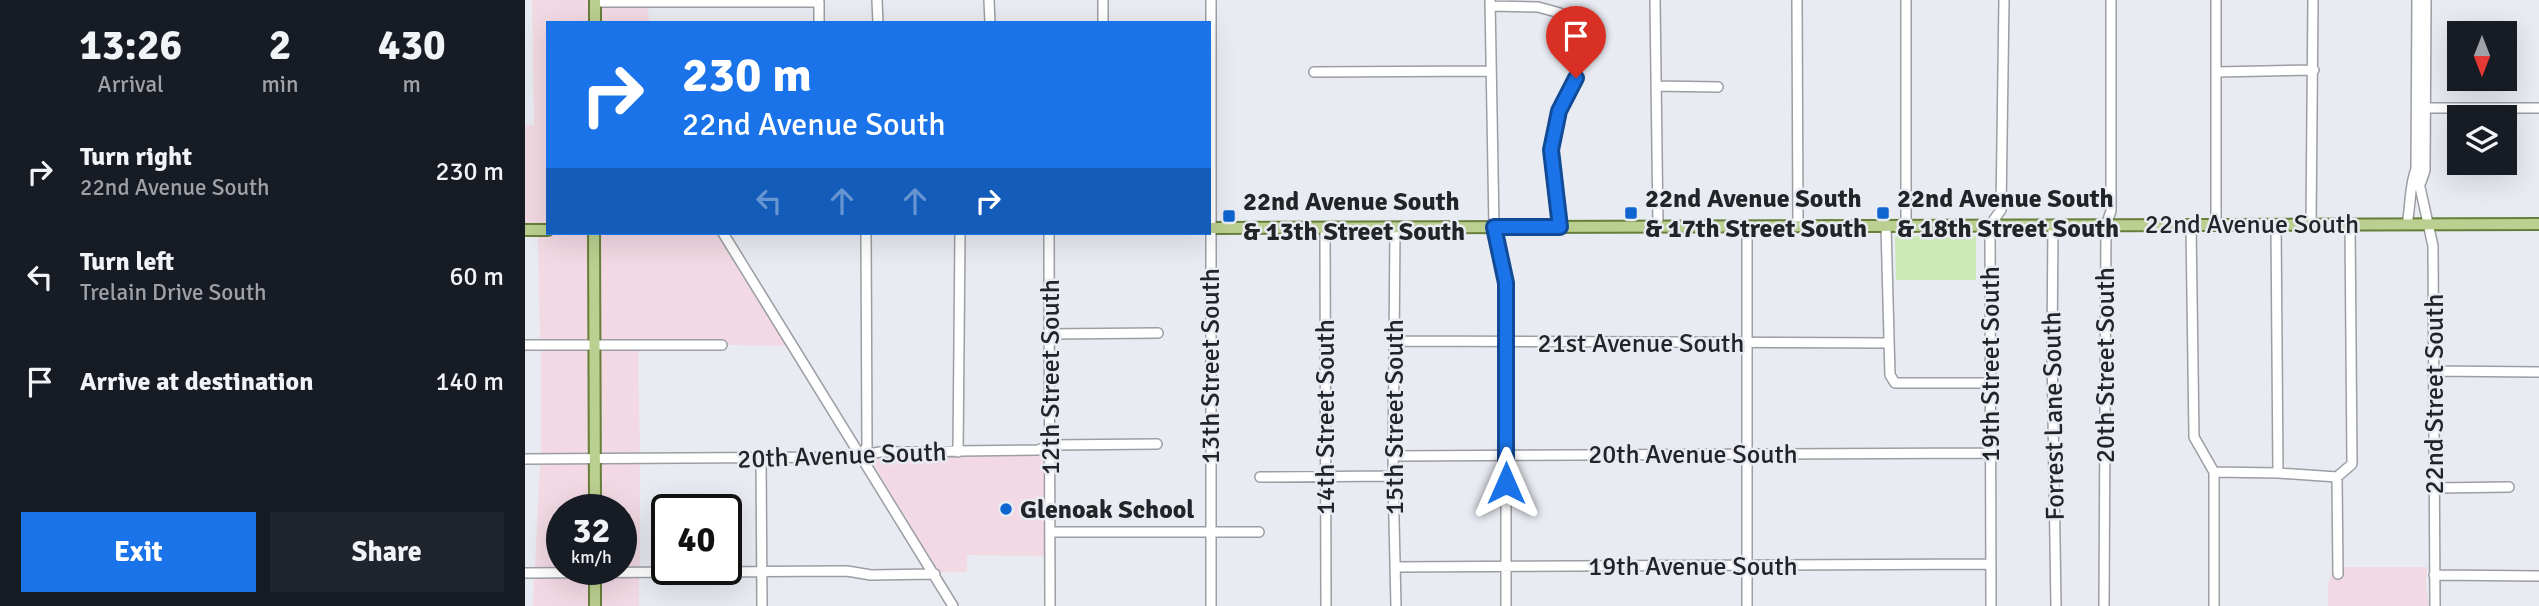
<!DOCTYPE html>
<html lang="en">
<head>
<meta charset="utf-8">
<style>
	body { margin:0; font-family:Signika,sans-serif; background:#20242c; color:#f1f3f6; height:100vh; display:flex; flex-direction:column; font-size:26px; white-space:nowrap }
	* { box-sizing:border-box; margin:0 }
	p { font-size:23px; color:#9ea1a6 }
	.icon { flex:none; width:38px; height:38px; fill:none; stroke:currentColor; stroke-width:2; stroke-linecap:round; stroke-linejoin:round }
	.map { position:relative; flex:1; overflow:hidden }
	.panel { display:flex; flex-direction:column; background:#171b24; width:525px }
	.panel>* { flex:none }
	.hud { position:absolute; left:21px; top:21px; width:665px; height:214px; border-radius:0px; box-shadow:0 7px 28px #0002; background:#1a73e8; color:#fff; overflow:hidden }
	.needle { width:46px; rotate:180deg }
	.tools { position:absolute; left:1922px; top:21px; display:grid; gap:14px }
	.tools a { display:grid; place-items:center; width:70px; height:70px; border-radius:0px; background:#171b24; box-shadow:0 7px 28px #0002; font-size:35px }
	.speed { position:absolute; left:21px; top:494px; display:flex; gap:14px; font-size:35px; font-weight:700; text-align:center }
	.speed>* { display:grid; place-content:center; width:91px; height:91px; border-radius:50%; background:#171b24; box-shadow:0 7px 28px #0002; line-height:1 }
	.speed small { font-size:18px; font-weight:400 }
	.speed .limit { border:4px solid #111; border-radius:10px; background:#fff; color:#111 }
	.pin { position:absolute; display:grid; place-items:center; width:60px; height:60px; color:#fff; margin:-72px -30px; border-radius:50% 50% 50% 0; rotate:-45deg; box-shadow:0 0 7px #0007 }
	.pin .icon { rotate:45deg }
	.me { position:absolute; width:77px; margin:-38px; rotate:0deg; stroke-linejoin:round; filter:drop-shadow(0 0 5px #0008) }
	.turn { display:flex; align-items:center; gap:24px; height:147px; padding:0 21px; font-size:32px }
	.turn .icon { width:91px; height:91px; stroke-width:2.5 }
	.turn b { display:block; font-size:49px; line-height:60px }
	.lanes { display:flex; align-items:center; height:66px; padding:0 21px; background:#0003; justify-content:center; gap:35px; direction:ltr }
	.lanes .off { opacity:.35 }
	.eta { display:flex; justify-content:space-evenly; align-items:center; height:119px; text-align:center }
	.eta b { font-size:42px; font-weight:700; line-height:49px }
	.primary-button { display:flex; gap:14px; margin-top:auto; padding:14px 21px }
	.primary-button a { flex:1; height:80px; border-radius:0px; background:#1a73e8; color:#fff; font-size:28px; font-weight:700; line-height:80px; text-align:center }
	.primary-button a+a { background:#20242c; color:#f1f3f6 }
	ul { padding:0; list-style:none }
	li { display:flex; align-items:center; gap:21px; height:105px; padding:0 21px }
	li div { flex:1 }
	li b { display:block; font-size:26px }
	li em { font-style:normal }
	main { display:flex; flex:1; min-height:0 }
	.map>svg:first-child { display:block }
	.commercial { fill:#f2d9e3 }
	.green { fill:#cbe8b7 }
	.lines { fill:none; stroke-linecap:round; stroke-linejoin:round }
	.minor-casing { stroke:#9b9ea4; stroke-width:12 }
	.major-casing { stroke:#687e3b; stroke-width:14 }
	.minor { stroke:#fff; stroke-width:9 }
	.major { stroke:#bbcf90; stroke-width:10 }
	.route-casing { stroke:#114b97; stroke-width:18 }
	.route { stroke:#1a73e8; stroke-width:12 }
	.poi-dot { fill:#0e65cf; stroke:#e8ebf2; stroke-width:2.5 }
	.labels { text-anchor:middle; stroke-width:5; stroke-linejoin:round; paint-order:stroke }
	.poi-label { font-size:26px; font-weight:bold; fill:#232427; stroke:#e8ebf2; text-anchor:start }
	.street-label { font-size:26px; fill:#232427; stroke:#e8ebf2 }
</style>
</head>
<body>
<main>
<section class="panel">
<div class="eta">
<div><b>13:26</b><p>Arrival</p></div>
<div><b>2</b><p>min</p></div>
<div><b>430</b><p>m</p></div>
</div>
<ul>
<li><svg class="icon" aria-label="right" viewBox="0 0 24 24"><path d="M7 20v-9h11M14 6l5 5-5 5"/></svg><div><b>Turn right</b><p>22nd Avenue South</p></div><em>230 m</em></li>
<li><svg class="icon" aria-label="left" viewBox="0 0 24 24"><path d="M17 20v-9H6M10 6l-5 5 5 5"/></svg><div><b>Turn left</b><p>Trelain Drive South</p></div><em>60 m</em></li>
<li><svg class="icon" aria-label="arrive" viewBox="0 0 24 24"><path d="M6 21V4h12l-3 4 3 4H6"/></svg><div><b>Arrive at destination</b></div><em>140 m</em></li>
</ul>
<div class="primary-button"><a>Exit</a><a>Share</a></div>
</section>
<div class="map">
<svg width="2014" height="606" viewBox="0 0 2014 606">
	<rect width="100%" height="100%" fill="#e8ebf2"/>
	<path class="commercial" d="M7,0H66V23H23V226H0V125H9Z
		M74,6H123L124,23H74Z
		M13,234H65V340H15Z
		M73,234H194L264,346L201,345V341L73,340Z
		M16,349H65L66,455H16Z
		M73,349H113L115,454L74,455Z
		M522,451L521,556L442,555V572H414L344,458L513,455Z
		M115,463V568H96V509H74V464Z
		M15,464H66V509H37V568H10Z
		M1809,566V579L1817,578V567H1902L1901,585L1904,606H1803V584Z
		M9,577H66V606H8Z
		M74,577H114V606H74Z"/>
	<path class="green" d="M1370,236H1451V280H1371Z"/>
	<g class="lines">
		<g class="minor-casing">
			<path id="minor" d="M352,0L353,23
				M464,0L465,23
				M578,0V23
				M965,0L969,227L981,283V606
				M1130,0L1133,227
				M1272,0L1273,226
				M1381,0V226
				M1691,0V225
				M1892,0L1891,169L1908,246L1910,606
				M70,2H294V23
				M966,6L1013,7L1035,13L1049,30L1054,51L1051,78L1034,112L1026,150L1035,227
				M789,72L966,71
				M1691,72L1789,70
				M1131,86L1193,87
				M1897,108H2014
				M1896,182L1900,170L1901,0
				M1751,224L1753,473
				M1786,224L1788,0
				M1882,224C1886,205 1884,187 1891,169
				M1528,225L1527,349L1531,606
				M1666,225L1669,437L1689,472V606
				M1361,226L1365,375L1370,383H1465
				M870,227L868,476L871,606
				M800,228L801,606
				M198,233L428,606
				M524,233L525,606
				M524,334L633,333
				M869,341L1364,343
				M0,345H197
				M1908,371L2014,372
				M433,452L435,233
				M337,455L342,446L341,233
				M870,456L1465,453
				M236,458L237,606
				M0,459L328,457L355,452L513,450L526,445L632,444
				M1689,472L1753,473L1812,477L1827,464L1825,224
				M735,477L868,476
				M1812,477L1813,574
				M1909,488L1984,487
				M525,532H734
				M871,567L1466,564
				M0,573L322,571L346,575L410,574
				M1909,575L2014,576
				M686,606V0
				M1222,606V226
				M1466,606L1465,225L1476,210L1479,0
				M1579,606L1581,225L1586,211V0"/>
		</g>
		<g class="major-casing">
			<path id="major" d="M70,23V0
				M684,228L2014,224
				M0,230H23
				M69,233L70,509
				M70,569V606"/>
		</g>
		<use href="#minor" class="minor"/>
		<use href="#major" class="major"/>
	</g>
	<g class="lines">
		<g class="route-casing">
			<path id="route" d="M981,483V283L969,227H1035L1026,150L1034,111L1051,78"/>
		</g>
		<use href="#route" class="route"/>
	</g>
	<g class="poi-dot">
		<rect x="1099" y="206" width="14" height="14" rx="3.5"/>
		<rect x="1351" y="206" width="14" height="14" rx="3.5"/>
		<rect x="697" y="209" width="14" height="14" rx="3.5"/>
		<circle cx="481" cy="509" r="7"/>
	</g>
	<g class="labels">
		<g class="poi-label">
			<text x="1120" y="207">22nd Avenue South<tspan x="1120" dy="30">&amp; 17th Street South</tspan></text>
			<text x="1372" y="207">22nd Avenue South<tspan x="1372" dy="30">&amp; 18th Street South</tspan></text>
			<text x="718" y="210">22nd Avenue South<tspan x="718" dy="30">&amp; 13th Street South</tspan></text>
			<text x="495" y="518">Glenoak School</text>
		</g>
		<g class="street-label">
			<text x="1727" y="233">22nd Avenue South</text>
			<text x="1116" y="352">21st Avenue South</text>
			<text transform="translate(1465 364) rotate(-90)" y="9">19th Street South</text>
			<text transform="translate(1580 365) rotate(-90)" y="9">20th Street South</text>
			<text transform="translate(685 366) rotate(-90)" y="9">13th Street South</text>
			<text transform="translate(525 377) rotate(-90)" y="9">12th Street South</text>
			<text transform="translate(1909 394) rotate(-90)" y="9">22nd Street South</text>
			<text transform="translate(1528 416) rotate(-91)" y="9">Forrest Lane South</text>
			<text transform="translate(800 417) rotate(-90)" y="9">14th Street South</text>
			<text transform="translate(869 417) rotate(-90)" y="9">15th Street South</text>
			<text x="1168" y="463">20th Avenue South</text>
			<text transform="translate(317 455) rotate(-2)" y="9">20th Avenue South</text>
			<text x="1168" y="575">19th Avenue South</text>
		</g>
	</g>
</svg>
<div class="tools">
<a><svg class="needle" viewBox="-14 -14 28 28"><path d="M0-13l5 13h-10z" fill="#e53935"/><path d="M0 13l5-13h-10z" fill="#9ea1a6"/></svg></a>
<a><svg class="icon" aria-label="layers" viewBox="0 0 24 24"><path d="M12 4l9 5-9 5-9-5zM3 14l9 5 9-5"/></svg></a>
</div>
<div class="speed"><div>32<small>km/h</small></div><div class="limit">40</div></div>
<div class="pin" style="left:1051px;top:78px;background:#d93025"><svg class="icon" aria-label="arrive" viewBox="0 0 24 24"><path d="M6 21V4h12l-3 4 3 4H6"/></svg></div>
<svg class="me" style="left:981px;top:483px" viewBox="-20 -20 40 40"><path d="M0-17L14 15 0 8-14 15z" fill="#1a73e8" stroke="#fff" stroke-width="4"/></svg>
<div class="hud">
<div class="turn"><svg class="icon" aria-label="right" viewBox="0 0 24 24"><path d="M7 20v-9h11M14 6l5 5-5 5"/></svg><div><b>230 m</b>22nd Avenue South</div></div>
<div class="lanes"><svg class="icon off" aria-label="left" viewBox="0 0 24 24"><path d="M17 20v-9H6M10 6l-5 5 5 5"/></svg><svg class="icon off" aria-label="ahead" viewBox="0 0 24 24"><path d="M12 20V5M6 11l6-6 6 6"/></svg><svg class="icon off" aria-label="ahead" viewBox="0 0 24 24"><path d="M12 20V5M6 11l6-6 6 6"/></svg><svg class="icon" aria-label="right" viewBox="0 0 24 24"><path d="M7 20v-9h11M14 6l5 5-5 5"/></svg></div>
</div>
</div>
</main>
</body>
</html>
